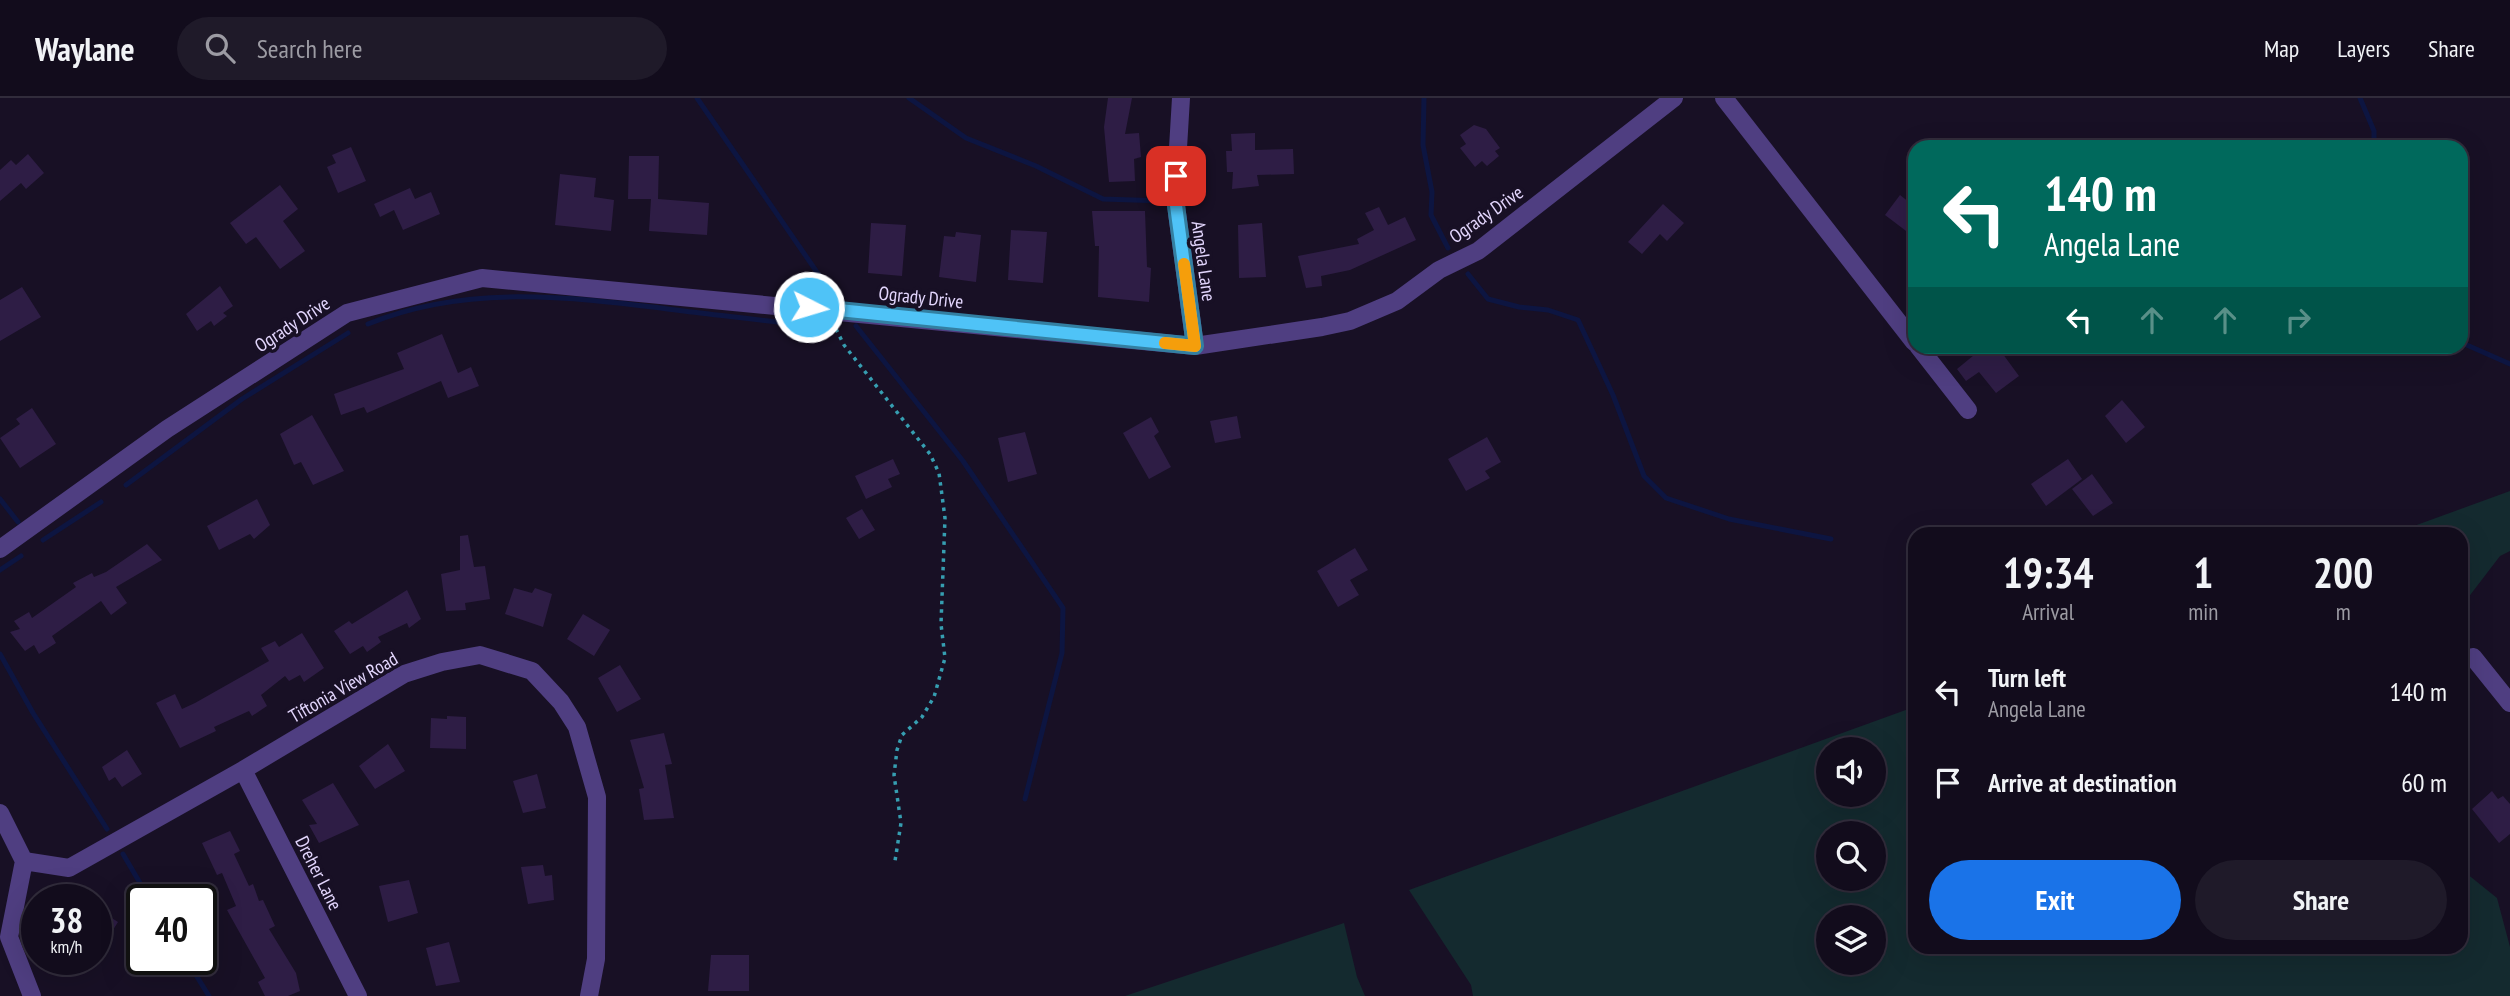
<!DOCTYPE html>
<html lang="en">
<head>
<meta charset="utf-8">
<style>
	body { margin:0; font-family:"PT Sans Narrow",sans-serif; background:#1f1a29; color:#f1f3f6; height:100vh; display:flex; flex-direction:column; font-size:26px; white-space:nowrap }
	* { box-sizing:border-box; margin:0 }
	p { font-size:23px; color:#9c9ba3 }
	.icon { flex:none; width:38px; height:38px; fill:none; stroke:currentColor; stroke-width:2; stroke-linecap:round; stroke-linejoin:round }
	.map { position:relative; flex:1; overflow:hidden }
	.sheet { position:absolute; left:1908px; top:429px; width:560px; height:427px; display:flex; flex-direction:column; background:#120c1c; border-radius:21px; box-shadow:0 7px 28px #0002,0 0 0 2px #312c3b }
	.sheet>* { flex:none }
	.banner { position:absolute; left:1908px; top:42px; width:560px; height:214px; border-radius:21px; box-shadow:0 7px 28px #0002,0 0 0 2px #312c3b; background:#00695c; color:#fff; overflow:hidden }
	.buttons { position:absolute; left:1816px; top:639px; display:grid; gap:14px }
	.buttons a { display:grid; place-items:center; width:70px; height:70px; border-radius:50%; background:#120c1c; box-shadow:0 7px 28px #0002,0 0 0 2px #312c3b; font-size:35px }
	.speed { position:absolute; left:21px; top:786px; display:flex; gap:14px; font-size:35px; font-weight:700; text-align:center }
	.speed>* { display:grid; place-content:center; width:91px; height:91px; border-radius:50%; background:#120c1c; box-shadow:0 7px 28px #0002,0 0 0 2px #312c3b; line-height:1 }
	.speed small { font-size:18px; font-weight:400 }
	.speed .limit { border:4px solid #111; border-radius:10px; background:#fff; color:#111 }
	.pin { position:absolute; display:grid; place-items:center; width:60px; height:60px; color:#fff; margin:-30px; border-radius:14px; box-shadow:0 4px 10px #0006 }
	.me { position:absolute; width:77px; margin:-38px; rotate:95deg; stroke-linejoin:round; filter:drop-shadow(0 0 5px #0008) }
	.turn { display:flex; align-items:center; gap:24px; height:147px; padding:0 21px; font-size:32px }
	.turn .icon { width:91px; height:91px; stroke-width:2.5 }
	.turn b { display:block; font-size:49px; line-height:60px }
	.lanes { display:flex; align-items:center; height:66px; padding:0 21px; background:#0003; justify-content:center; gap:35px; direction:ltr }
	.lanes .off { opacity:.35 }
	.eta { display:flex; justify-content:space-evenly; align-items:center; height:119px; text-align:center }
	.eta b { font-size:42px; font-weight:800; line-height:49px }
	.button { display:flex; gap:14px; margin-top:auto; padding:14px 21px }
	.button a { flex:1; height:80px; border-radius:42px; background:#1a73e8; color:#fff; font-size:28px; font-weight:800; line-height:80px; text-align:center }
	.button a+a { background:#1f1a29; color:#f1f3f6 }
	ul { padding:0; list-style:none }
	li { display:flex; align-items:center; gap:21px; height:91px; padding:0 21px }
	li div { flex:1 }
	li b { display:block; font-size:26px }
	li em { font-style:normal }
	header { display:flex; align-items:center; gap:42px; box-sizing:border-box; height:98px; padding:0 35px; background:#120c1c; border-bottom:2px solid #312c3b }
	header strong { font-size:33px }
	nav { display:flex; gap:38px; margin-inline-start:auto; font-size:24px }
	.search { width:490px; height:63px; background:#1f1a29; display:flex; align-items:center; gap:18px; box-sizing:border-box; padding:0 24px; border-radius:38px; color:#9c9ba3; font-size:26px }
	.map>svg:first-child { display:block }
	.green { fill:#142a2f; fill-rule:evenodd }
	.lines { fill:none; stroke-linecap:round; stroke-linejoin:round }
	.stream { stroke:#0d1541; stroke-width:5 }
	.building { fill:#2e1d45 }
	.path { stroke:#369eb1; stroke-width:3.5; stroke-dasharray:3.5 5; stroke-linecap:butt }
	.minor { stroke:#4f3e81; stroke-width:18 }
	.route-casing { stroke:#337fa1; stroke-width:18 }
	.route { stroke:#4fc3f7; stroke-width:12 }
	.slow { stroke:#f59e0b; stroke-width:12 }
	.labels { text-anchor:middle; stroke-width:7; stroke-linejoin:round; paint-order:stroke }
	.street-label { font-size:19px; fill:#e3d6fd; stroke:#181025 }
</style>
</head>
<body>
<header>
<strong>Waylane</strong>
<div class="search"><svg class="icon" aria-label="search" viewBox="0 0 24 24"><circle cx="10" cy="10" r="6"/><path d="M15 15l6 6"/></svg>Search here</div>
<nav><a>Map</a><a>Layers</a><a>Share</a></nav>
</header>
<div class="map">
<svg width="2510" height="898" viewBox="0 0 2510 898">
	<rect width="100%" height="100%" fill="#181025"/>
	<path class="green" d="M2510,393V453L2500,458L2461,509L2460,436H2392Z
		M1914,609V849H2460L2461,771L2497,800L2510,849V898H1473L1471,887L1409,792ZM1829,651H1874V696H1829ZM1829,735H1874V780H1829ZM1829,819H1874V864H1829Z
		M1344,825L1357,879L1365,898H1125Z"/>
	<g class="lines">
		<path class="stream" d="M697,0L832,196
			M909,0L966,40L1036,68L1103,101L1164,103
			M1424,0L1423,47L1432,94L1431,117L1448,150
			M2360,0L2374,33V49
			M1468,176L1488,201L1519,209L1548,212L1578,222L1613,297L1644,378L1666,400L1729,421L1831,441
			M368,226C470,184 578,200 684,213C730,219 776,223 822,230
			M856,228L963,363L1063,510L1062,555L1025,701
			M2460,244L2510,266
			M126,387L242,301L348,235
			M0,401L18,424
			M43,442L101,404
			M0,472L21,458
			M0,556L33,615L107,731
			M123,756L150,802
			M186,861L209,898"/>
	</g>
	<path class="building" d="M1108,0H1132L1125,36L1139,35L1141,59L1134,61L1135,83L1109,84L1104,29Z
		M1474,27L1486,31L1500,50L1495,53L1499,58L1487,68L1482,63L1475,69L1460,50L1466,46L1460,37Z
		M1255,35V52L1293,51L1294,76L1257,77L1259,88L1232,91L1233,74H1227L1226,53H1232L1231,36Z
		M351,49L366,83L338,95L327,69L336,65L332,57Z
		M28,56L44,75L26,91L21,85L0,103V72L11,62L16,67Z
		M629,58H659L658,101L709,105L707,137L649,133L651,101H628Z
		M560,76L596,80L594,99L614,102L611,133L555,127Z
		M280,87L298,111L283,123L305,153L280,171L256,139L246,146L230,125Z
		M410,90L415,101L431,94L440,116L403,132L394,112L380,119L374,106Z
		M1900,97L1914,108V139L1885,117Z
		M1663,106L1684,125L1667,143L1660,136L1642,156L1628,144Z
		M1379,109L1388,127L1405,119L1416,142L1350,172L1321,178L1322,188L1306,190L1298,158L1359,146L1357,141L1374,132L1365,115Z
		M1092,113H1145L1147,169L1151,170L1149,204L1098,199L1099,148H1095Z
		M871,125L906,127L902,178L868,175Z
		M1262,125L1266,179L1239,180L1238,127Z
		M1011,132L1047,134L1043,185L1008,182Z
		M956,134L981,137L976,184L939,179L944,138L955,139Z
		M220,188L233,208L223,215L227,218L214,228L211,223L197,233L186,216Z
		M22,189L41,219L0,243V202Z
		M442,236L458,275L471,269L479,288L448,300L441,283L367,315L364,309L341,317L334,296L404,271L397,255Z
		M1985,248H1997L2019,278L1996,295L1979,274L1966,283L1957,271Z
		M2122,302L2145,329L2126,345L2105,318Z
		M32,310L56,346L20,370L0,340L20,326L16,321Z
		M312,317L344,373L313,387L301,364L294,367L280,336Z
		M1237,318L1241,340L1215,345L1210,323Z
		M1151,319L1159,334L1154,338L1171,369L1149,381L1123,335Z
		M1025,334L1037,376L1008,384L998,340Z
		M1487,339L1501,364L1485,373L1490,380L1466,393L1448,361Z
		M893,361L900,376L888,381L892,389L866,401L855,378Z
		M2068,361L2082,381L2046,408L2031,386Z
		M2092,376L2113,405L2093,418L2072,391Z
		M257,401L270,427L254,441L250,436L219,452L207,428Z
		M862,411L875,432L859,441L846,420Z
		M468,437L474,469L485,468L490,501L465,505L466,512L446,513L441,476L460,472V438Z
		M147,446L162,462L116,489L127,505L111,517L101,503L52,538L56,545L39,556L34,547L25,553L10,534L20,531L14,523L29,514L32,520L76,489L73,485L92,475L94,479L106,474Z
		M1355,450L1368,472L1350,482L1359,497L1338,509L1317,473Z
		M514,490L532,495L535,490L552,496L543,529L505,516Z
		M407,492L421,521L409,530L407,525L378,539L381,544L367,554L363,548L350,556L334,533L349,523L352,526Z
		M583,516L610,532L594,558L567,541Z
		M302,535L324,570L304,584L300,577L289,583L285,578L261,597L267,608L252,618L249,613L214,629L216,633L180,650L156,605L175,596L182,611L195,605L269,563L261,550L275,543L279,549Z
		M620,567L641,601L617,614L598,580Z
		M447,618L466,619V651L430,650L431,620L447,621Z
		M664,635L672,666L665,667L674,720L644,722L639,691L644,690L630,642Z
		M388,646L405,673L375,691L359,668Z
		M127,652L142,676L122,689L115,679L109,683L102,669Z
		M537,676L546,710L523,715L513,683Z
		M333,685L359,727L319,745L309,727L317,726L302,702Z
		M2492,693L2498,701L2503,698L2510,706V736L2499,745L2472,711Z
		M230,733L240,753L234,756L249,788L253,786L259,803L263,802L275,828L269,831L296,875L300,893L288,898H265L258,884L265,880L227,812L236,808L222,775L217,777L202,745Z
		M543,767L545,778L552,777L554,802L528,806L521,769Z
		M409,782L418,815L388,824L379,788Z
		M96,810L118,824L96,859Z
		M449,844L460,884L436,888L426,850Z
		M711,857H749V893H708Z"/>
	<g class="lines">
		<path class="path" d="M836,231L844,247L930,356L939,375L945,420L941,526L945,560L934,599L922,619L902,637L897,652L894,677L901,725L895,763"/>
		<path class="minor" d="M1181,0L1175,100L1195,248
			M1724,0L1914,244
			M1918,248L1968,312
			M0,451L167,331L347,215L482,180L1195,248L1322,229L1350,223L1397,203L1439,172L1478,153L1674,0
			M2473,559L2510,605
			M243,672L358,898
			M0,715L24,763L9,839L32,898
			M24,763L69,770L243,672L404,576L442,564L480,557L532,573L561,604L577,629L597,699L596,861L589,898"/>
	</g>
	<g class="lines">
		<g class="route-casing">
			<path id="route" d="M809,209L1195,248L1175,100L1176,78"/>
		</g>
		<use href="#route" class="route"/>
		<path class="slow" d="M1165,245L1195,248L1184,166"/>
	</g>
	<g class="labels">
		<g class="street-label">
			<text transform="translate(1486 116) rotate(-35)" y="7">Ogrady Drive</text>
			<text transform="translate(1204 163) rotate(82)" y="7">Angela Lane</text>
			<text transform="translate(921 199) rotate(6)" y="7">Ogrady Drive</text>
			<text transform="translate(292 226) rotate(-33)" y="7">Ogrady Drive</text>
			<text transform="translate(343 589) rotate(-30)" y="7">Tiftonia View Road</text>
			<text transform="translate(319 775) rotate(63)" y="7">Dreher Lane</text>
		</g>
	</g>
</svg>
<div class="buttons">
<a><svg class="icon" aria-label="sound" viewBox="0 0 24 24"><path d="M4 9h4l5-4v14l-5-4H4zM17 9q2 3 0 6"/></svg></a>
<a><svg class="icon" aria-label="search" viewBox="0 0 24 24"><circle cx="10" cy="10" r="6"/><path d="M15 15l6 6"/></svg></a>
<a><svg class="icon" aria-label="layers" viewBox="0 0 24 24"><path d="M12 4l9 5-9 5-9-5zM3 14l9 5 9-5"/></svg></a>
</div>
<div class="speed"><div>38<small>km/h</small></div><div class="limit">40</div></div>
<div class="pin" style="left:1176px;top:78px;background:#d93025"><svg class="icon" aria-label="arrive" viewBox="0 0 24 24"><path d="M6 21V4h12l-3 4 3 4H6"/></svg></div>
<svg class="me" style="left:809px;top:209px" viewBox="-20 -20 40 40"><circle r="17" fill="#4fc3f7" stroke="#fff" stroke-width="3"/><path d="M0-11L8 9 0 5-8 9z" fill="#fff"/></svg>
<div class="banner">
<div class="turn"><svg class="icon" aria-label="left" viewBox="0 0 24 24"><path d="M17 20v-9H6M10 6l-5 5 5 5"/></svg><div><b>140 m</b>Angela Lane</div></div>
<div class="lanes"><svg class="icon" aria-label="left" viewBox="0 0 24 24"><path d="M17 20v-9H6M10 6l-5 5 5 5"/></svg><svg class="icon off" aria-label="ahead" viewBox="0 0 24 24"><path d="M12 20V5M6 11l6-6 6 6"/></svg><svg class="icon off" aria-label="ahead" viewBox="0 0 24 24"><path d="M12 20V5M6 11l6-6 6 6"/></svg><svg class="icon off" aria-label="right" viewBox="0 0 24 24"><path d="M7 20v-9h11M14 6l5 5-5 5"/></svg></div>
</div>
<section class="sheet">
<div class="eta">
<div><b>19:34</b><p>Arrival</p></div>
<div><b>1</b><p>min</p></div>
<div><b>200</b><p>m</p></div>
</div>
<ul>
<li><svg class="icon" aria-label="left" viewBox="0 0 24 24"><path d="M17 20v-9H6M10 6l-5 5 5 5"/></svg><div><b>Turn left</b><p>Angela Lane</p></div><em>140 m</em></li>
<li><svg class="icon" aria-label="arrive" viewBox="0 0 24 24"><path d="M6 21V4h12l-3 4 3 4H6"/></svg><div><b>Arrive at destination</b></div><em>60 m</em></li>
</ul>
<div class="button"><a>Exit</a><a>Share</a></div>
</section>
</div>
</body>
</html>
